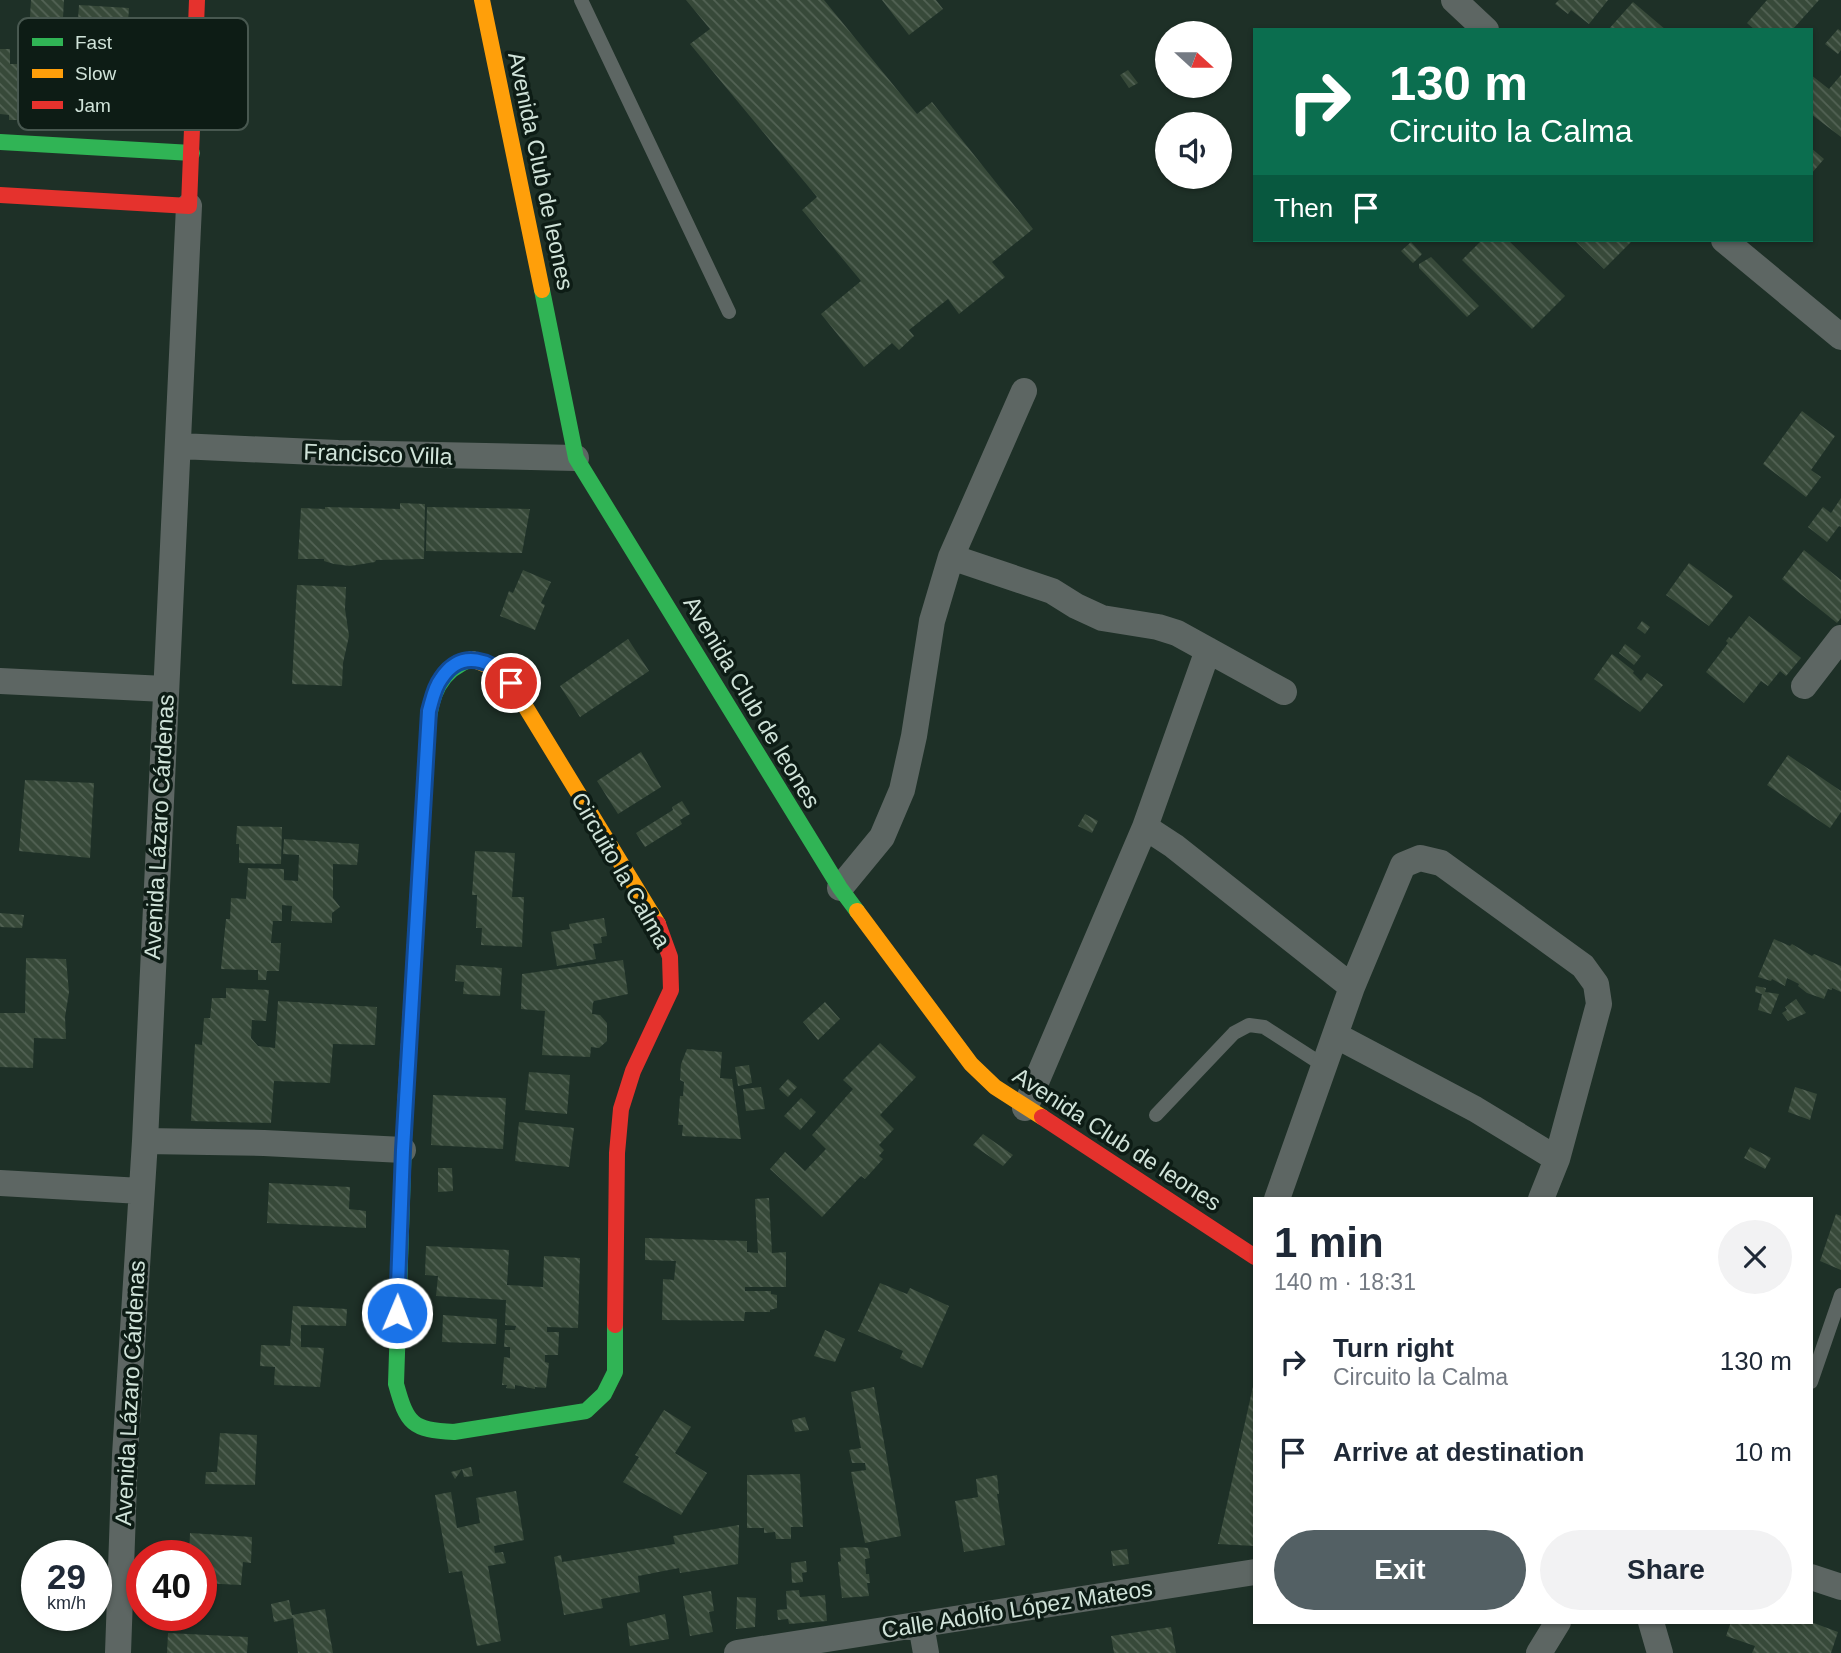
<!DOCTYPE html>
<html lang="en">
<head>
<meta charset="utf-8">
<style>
	body { margin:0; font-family:Helvetica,sans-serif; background:#f2f2f3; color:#1f2937; height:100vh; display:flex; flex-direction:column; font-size:26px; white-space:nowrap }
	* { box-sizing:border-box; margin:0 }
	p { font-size:23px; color:#747a83 }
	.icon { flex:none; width:38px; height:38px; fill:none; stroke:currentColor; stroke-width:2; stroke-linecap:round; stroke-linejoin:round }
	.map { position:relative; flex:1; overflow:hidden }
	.details { position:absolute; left:1253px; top:1197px; width:560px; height:427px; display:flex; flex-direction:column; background:#fff; border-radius:0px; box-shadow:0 2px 5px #0004 }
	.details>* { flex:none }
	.banner { position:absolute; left:1253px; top:28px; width:560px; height:214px; border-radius:0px; box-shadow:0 2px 5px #0004; background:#0b6e4f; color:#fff; overflow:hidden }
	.needle { width:46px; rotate:111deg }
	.buttons { position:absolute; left:1155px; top:21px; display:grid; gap:14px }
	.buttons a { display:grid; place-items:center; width:77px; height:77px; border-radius:50%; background:#fff; box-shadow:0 2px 5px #0004; font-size:35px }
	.speed { position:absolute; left:21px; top:1540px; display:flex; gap:14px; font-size:35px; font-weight:700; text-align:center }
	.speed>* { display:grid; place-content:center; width:91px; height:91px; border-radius:50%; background:#fff; box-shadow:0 2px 5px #0004; line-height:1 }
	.speed small { font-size:18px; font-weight:400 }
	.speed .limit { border:10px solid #d22; background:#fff; color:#111 }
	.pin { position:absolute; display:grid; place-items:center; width:60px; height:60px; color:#fff; margin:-30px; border:4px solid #fff; border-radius:50%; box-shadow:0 2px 7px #0007 }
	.me { position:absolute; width:77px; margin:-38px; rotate:1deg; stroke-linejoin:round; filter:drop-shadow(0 0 5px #0008) }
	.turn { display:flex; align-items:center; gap:24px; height:147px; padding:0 21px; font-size:32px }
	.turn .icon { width:91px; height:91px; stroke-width:2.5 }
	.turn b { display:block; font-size:49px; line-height:60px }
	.then { display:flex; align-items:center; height:66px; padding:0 21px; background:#0003; gap:14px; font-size:26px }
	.round { display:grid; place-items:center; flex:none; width:74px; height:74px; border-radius:37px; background:#f2f2f3 }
	.headline { display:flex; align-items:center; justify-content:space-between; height:119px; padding:0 21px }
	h1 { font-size:42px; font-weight:700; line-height:52px }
	.cta { display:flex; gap:14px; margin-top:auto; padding:14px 21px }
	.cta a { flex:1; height:80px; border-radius:42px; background:#536064; color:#fff; font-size:28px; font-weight:700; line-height:80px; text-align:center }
	.cta a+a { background:#f2f2f3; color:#1f2937 }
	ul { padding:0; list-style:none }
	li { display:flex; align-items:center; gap:21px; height:91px; padding:0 21px }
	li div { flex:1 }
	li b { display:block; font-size:26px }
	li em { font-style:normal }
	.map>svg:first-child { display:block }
	.building { fill:url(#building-back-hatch) }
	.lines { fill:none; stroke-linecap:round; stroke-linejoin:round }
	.lane { stroke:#5d6663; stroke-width:14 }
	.street { stroke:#5d6663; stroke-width:26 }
	.fast { stroke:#30b455; stroke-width:16 }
	.slow { stroke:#ff9f0a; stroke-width:16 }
	.jam { stroke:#e5322d; stroke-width:16 }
	.route-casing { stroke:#114b97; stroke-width:18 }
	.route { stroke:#1a73e8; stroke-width:12 }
	.labels { text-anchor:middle; stroke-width:7; stroke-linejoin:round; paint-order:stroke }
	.street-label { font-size:23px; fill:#d0e3d9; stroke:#0d1c15 }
	.key { fill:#0d1c15; stroke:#485850; stroke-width:2 }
	.key-label { font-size:19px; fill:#d0e3d9 }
</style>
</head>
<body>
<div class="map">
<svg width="1841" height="1653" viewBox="0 0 1841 1653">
	<defs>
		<pattern id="building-back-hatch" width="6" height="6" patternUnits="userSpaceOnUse" patternTransform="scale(1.75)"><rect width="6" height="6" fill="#374939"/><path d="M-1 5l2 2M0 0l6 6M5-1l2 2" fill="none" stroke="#536355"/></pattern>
	</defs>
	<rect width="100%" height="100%" fill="#1e3027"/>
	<path class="building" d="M31,0H64L63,18L30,17Z
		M686,0H824L917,114L932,102L1033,229L992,262L1005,277L959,314L948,299L909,330L914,336L899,350L892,343L864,367L821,314L861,281L802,210L817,197L690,44L710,29Z
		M882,0H936L943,9L909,35Z
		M1559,0H1608L1589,24L1571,10L1568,14L1555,4Z
		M1767,0H1819L1793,29L1755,30L1747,23Z
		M1633,2L1666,30H1608Z
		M79,5L129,8L128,21L78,19Z
		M1838,29L1841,31V50L1838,54L1825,44Z
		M53,48H75V66L53,67L52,120H9V115L0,114V49H10V64H52Z
		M1128,70L1138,83L1129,88L1120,75Z
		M1811,75L1829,89L1841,75V137L1811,114Z
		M1811,148L1824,159L1811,174Z
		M1482,240H1508L1565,296L1532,329L1462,260Z
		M1574,240H1633L1604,269Z
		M1411,242L1422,254L1413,263L1401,251Z
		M1431,257L1479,306L1467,317L1419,268V264Z
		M1802,411L1835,436L1811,470L1821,477L1806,497L1763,464Z
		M1841,498V527L1839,526L1827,542L1808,527L1823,507L1831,513Z
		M400,503L425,504L424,559L376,560L375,562L350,566L334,564L324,561V559H298L301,508L325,509V507L400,509Z
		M427,507L530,509L522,553L426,551Z
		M1804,550L1841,580V618L1837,623L1782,579Z
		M1689,563L1733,596L1709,626L1666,595Z
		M523,570L551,582L541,603L545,605L535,630L500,616L509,591L513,593Z
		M297,585L346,587L345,609L349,636L343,663L342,686L292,684Z
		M1749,616L1801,658L1786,676L1780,671L1768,686L1761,681L1744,703L1706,672L1728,643L1726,641L1729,637L1731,639Z
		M1642,621L1650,627L1645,634L1637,628Z
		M628,639L649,671L580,717L560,686Z
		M1625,644L1641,656L1634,665L1619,653Z
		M1612,654L1634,671L1633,673L1641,681L1647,673L1663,685L1640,712L1594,679Z
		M641,752L661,787L618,814L597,781Z
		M1788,755L1841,791V812L1830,828L1767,785Z
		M25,780L94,783L90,858L19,851Z
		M682,801L690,814L680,820L682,824L645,847L636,833L673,810L672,807Z
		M1085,814L1098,821L1092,833L1078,826Z
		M237,826L282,827L281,864L239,863V844H236Z
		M284,839L359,844L357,865L333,864V898L340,907L332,913V923L291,921L292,906L282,905V921H273L271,943H281L279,971H267L266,980H258V970L221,969L226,919H230L231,898L246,899L248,868L284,869V880L298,881L299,855L283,854Z
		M475,851L515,853L512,897H524L522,947L481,945L482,928H476L477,895H472Z
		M0,913L24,915L22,928L0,927Z
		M604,918L607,936L601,937L602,943L593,944L596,959L557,966L551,932L570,929L569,924Z
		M1774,939L1790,946L1792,944L1812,956L1814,954L1841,966V992L1832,988V990L1828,989L1824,999L1807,993L1798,986L1799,984L1787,978L1785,986L1772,979L1771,981L1758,977Z
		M26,958L66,959L69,992L65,1017L66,1039L34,1038L33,1068L0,1067V1013H25Z
		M623,960L628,994L594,1001L593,1003L592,1014L600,1015L607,1023V1041L599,1048L591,1047L590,1057L542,1055L545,1011L521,1009L522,974Z
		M456,965L502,968L500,996L463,994L464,982L455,981Z
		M1756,986L1766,988L1765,992L1779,994L1771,1014L1758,1010L1762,994L1755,992Z
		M226,988L269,990L266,1021L252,1020L251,1038L258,1046L275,1048L278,1001L377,1007L375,1045L333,1044L330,1083L274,1081L271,1123L191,1121L195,1044L202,1045L204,1018H210L212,998H226Z
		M1796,999L1806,1013L1788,1021L1782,1013L1787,1010L1785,1007Z
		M825,1002L840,1019L818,1040L803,1022Z
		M880,1043L916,1077L880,1115L894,1129L879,1145L884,1150L879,1156L883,1159L865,1179L861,1176L822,1217L770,1169L785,1152L805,1171L826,1149L812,1135L853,1089L843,1080Z
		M687,1049L722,1052L720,1078L732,1079L741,1139L682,1136L683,1125H678L680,1096H683L684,1082L680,1080L681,1064Z
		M749,1065L752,1083L738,1086L735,1067Z
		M529,1072L570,1075L567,1114L525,1110Z
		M788,1079L797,1087L788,1097L779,1089Z
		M761,1087L765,1109L746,1111L743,1089Z
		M1795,1087L1817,1094L1810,1120L1788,1112Z
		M433,1095L506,1098L503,1149L431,1145Z
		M801,1098L816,1112L800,1130L784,1116Z
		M519,1122L574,1128L569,1167L515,1161Z
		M983,1134L1013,1155L1003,1166L973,1145Z
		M1750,1147L1771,1158L1765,1169L1744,1158Z
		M438,1168H452L453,1191L438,1192Z
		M269,1183L350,1187L349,1209L366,1211V1228L267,1223Z
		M769,1198L772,1253L786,1252V1287H745V1291H771V1294L777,1295V1308L770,1310V1312H745L744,1321L662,1320L663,1279L674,1280L676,1261L645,1260V1238L747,1241V1252L758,1253L755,1199Z
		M1836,1214L1841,1216V1270L1820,1261Z
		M426,1246L509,1250L507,1285L543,1287L544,1256L580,1258L578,1328L547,1327V1332H559L558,1355H545V1362L549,1363L546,1388L535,1387V1389L515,1385V1389L506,1388L507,1385H502L504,1357L510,1358V1347H504L505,1330H515L516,1326L505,1325L506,1300L436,1296L438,1276L425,1275Z
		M880,1283L907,1294L910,1288L949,1306L922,1368L900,1358L903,1351L858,1331Z
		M293,1306L347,1309L346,1326L301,1325V1347L324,1348L320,1387L274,1385L275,1367L260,1366L261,1345L290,1346Z
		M443,1315L497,1319L496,1344L442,1342Z
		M825,1330L845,1339L835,1362L814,1356Z
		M1254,1382L1255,1546L1218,1544Z
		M874,1387L901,1536L865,1543L851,1472L866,1470L865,1463H852L849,1450L861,1448L851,1392Z
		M664,1410L691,1427L675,1453L707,1473L681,1515L623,1482L639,1457L635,1455Z
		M805,1417L809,1430L795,1432L792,1420Z
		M220,1433L257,1435L255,1485L205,1484L206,1472H217Z
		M471,1467L473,1476L464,1477L462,1469L455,1479L451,1472Z
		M800,1474L803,1527H791V1539H776L775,1532L764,1533V1528H747V1475Z
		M997,1475L999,1494H997L1005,1545L964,1552L955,1501L978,1497L976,1479Z
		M516,1491L524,1540L494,1546L495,1553L503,1552L506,1563L488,1566L501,1641L477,1646L462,1571L449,1573L435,1495L451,1492L457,1528L480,1523L476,1498Z
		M739,1525L738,1564L680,1573L679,1568L638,1576L640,1592L601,1599L603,1608L564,1615L554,1557L561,1555L562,1562L675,1544L673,1536Z
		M190,1533L252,1537L251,1563L243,1562L241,1585L201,1583V1556H189Z
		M857,1547L868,1548L870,1558L865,1559L866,1574H869L870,1583H867L869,1596L842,1598L838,1562L841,1561L840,1548Z
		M1127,1549L1129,1564L1113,1566L1111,1551Z
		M806,1561L807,1572L802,1573L803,1582L792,1583L791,1563Z
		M799,1590L800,1597L825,1595L827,1621L789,1624L788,1619L778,1620L777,1610L787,1609L786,1591Z
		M711,1591L714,1611L709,1612L713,1632L690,1636L683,1596Z
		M737,1597L756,1598L755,1627L736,1629Z
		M289,1600L292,1615L325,1609L333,1653H298L293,1618L274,1622L271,1604Z
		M665,1614L669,1639L630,1646L627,1623Z
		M1731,1622H1811L1838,1632L1831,1653H1752L1755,1646L1726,1636Z
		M1171,1627L1176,1653H1114L1111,1636Z
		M168,1633L248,1637L247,1653H167Z"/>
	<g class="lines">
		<path class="lane" d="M581,0L729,312
			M1156,1115L1234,1033L1249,1025L1264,1027L1323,1065
			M1811,1382L1841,1295"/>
		<path class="street" d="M1454,0L1486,30
			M1724,240L1841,337
			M179,446L338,453L576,458
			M951,557L1052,591L1076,606L1102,618L1158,627L1177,633L1284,692
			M0,681L165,689
			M1804,686L1841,638
			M1145,827L1208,650
			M840,888L882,837L902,790L914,736L932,621L951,557L1024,391
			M1352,987L1403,865L1420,858L1441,863L1583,966L1596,984L1599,1004L1557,1159
			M1335,1035L1475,1109L1557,1159L1541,1199
			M1025,1108L1145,827L1174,846L1352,987L1277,1199
			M145,1141L264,1143L403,1150
			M0,1183L141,1191
			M1811,1577L1841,1587
			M1651,1622L1660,1653
			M921,1625L926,1653
			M118,1653L125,1455L145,1141L189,206
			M737,1653C910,1627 1082,1598 1255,1572
			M1539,1653L1558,1622"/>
		<path class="fast" d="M0,142L192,153
			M542,290L576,458L840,888L857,911
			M428,728C430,696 440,670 472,659
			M405,1109L396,1384C407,1424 412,1430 454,1432L586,1411L604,1394L615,1372V1325"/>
		<path class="slow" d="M482,0L542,290
			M472,659L501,671L511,683L658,924
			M857,911L971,1064L995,1087L1042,1117
			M405,1109L428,728"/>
		<path class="jam" d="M0,195L189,206L197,0
			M1042,1117L1255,1257
			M615,1325L617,1153L621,1109L633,1071L671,990L670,957L658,924"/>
	</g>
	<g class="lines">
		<g class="route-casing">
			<path id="route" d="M397,1313L403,1150L429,711C432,701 434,688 441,679C461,648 492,659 511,683"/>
		</g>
		<use href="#route" class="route"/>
	</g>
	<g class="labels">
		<g class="street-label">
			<text transform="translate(541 171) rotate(78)" y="8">Avenida Club de leones</text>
			<text transform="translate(378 454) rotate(2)" y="8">Francisco Villa</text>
			<text transform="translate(752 702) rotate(59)" y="8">Avenida Club de leones</text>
			<text transform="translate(159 827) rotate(-87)" y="8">Avenida Lázaro Cárdenas</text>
			<text transform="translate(621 870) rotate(60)" y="8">Circuito la Calma</text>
			<text transform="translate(1117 1139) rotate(33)" y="8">Avenida Club de leones</text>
			<text transform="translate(130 1393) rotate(-87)" y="8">Avenida Lázaro Cárdenas</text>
			<text transform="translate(1017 1609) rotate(-9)" y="8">Calle Adolfo López Mateos</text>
		</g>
	</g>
	<rect x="18" y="18" width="230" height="112" rx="10" class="key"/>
	<rect x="32" y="38" width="31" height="8" fill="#30b455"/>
	<rect x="32" y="69" width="31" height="9" fill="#ff9f0a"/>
	<rect x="32" y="101" width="31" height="8" fill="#e5322d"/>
	<g class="key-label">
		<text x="75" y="49">Fast</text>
		<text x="75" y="80">Slow</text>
		<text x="75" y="112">Jam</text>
	</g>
</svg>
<div class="buttons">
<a><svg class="needle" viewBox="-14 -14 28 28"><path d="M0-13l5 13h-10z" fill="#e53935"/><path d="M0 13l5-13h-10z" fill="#747a83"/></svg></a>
<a><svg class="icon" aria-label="sound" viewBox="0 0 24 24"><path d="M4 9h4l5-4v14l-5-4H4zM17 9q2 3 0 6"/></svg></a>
</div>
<div class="speed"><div>29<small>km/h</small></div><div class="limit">40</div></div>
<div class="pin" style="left:511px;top:683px;background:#d93025"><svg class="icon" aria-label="arrive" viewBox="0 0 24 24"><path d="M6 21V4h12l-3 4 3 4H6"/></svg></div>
<svg class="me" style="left:397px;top:1313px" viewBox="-20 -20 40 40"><circle r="17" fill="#1a73e8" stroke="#fff" stroke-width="3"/><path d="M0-11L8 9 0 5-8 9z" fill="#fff"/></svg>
<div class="banner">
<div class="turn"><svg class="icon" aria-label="right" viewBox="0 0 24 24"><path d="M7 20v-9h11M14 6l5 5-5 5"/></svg><div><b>130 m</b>Circuito la Calma</div></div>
<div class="then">Then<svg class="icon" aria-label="arrive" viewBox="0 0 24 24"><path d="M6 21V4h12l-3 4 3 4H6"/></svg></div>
</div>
<section class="details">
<div class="headline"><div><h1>1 min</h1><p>140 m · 18:31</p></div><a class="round"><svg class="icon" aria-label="close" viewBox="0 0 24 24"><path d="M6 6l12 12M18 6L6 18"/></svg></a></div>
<ul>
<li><svg class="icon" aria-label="right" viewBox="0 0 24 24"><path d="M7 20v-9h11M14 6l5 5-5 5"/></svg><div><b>Turn right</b><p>Circuito la Calma</p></div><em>130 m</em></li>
<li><svg class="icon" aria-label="arrive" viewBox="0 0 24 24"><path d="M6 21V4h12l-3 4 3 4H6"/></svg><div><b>Arrive at destination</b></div><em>10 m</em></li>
</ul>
<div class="cta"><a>Exit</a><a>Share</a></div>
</section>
</div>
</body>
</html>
